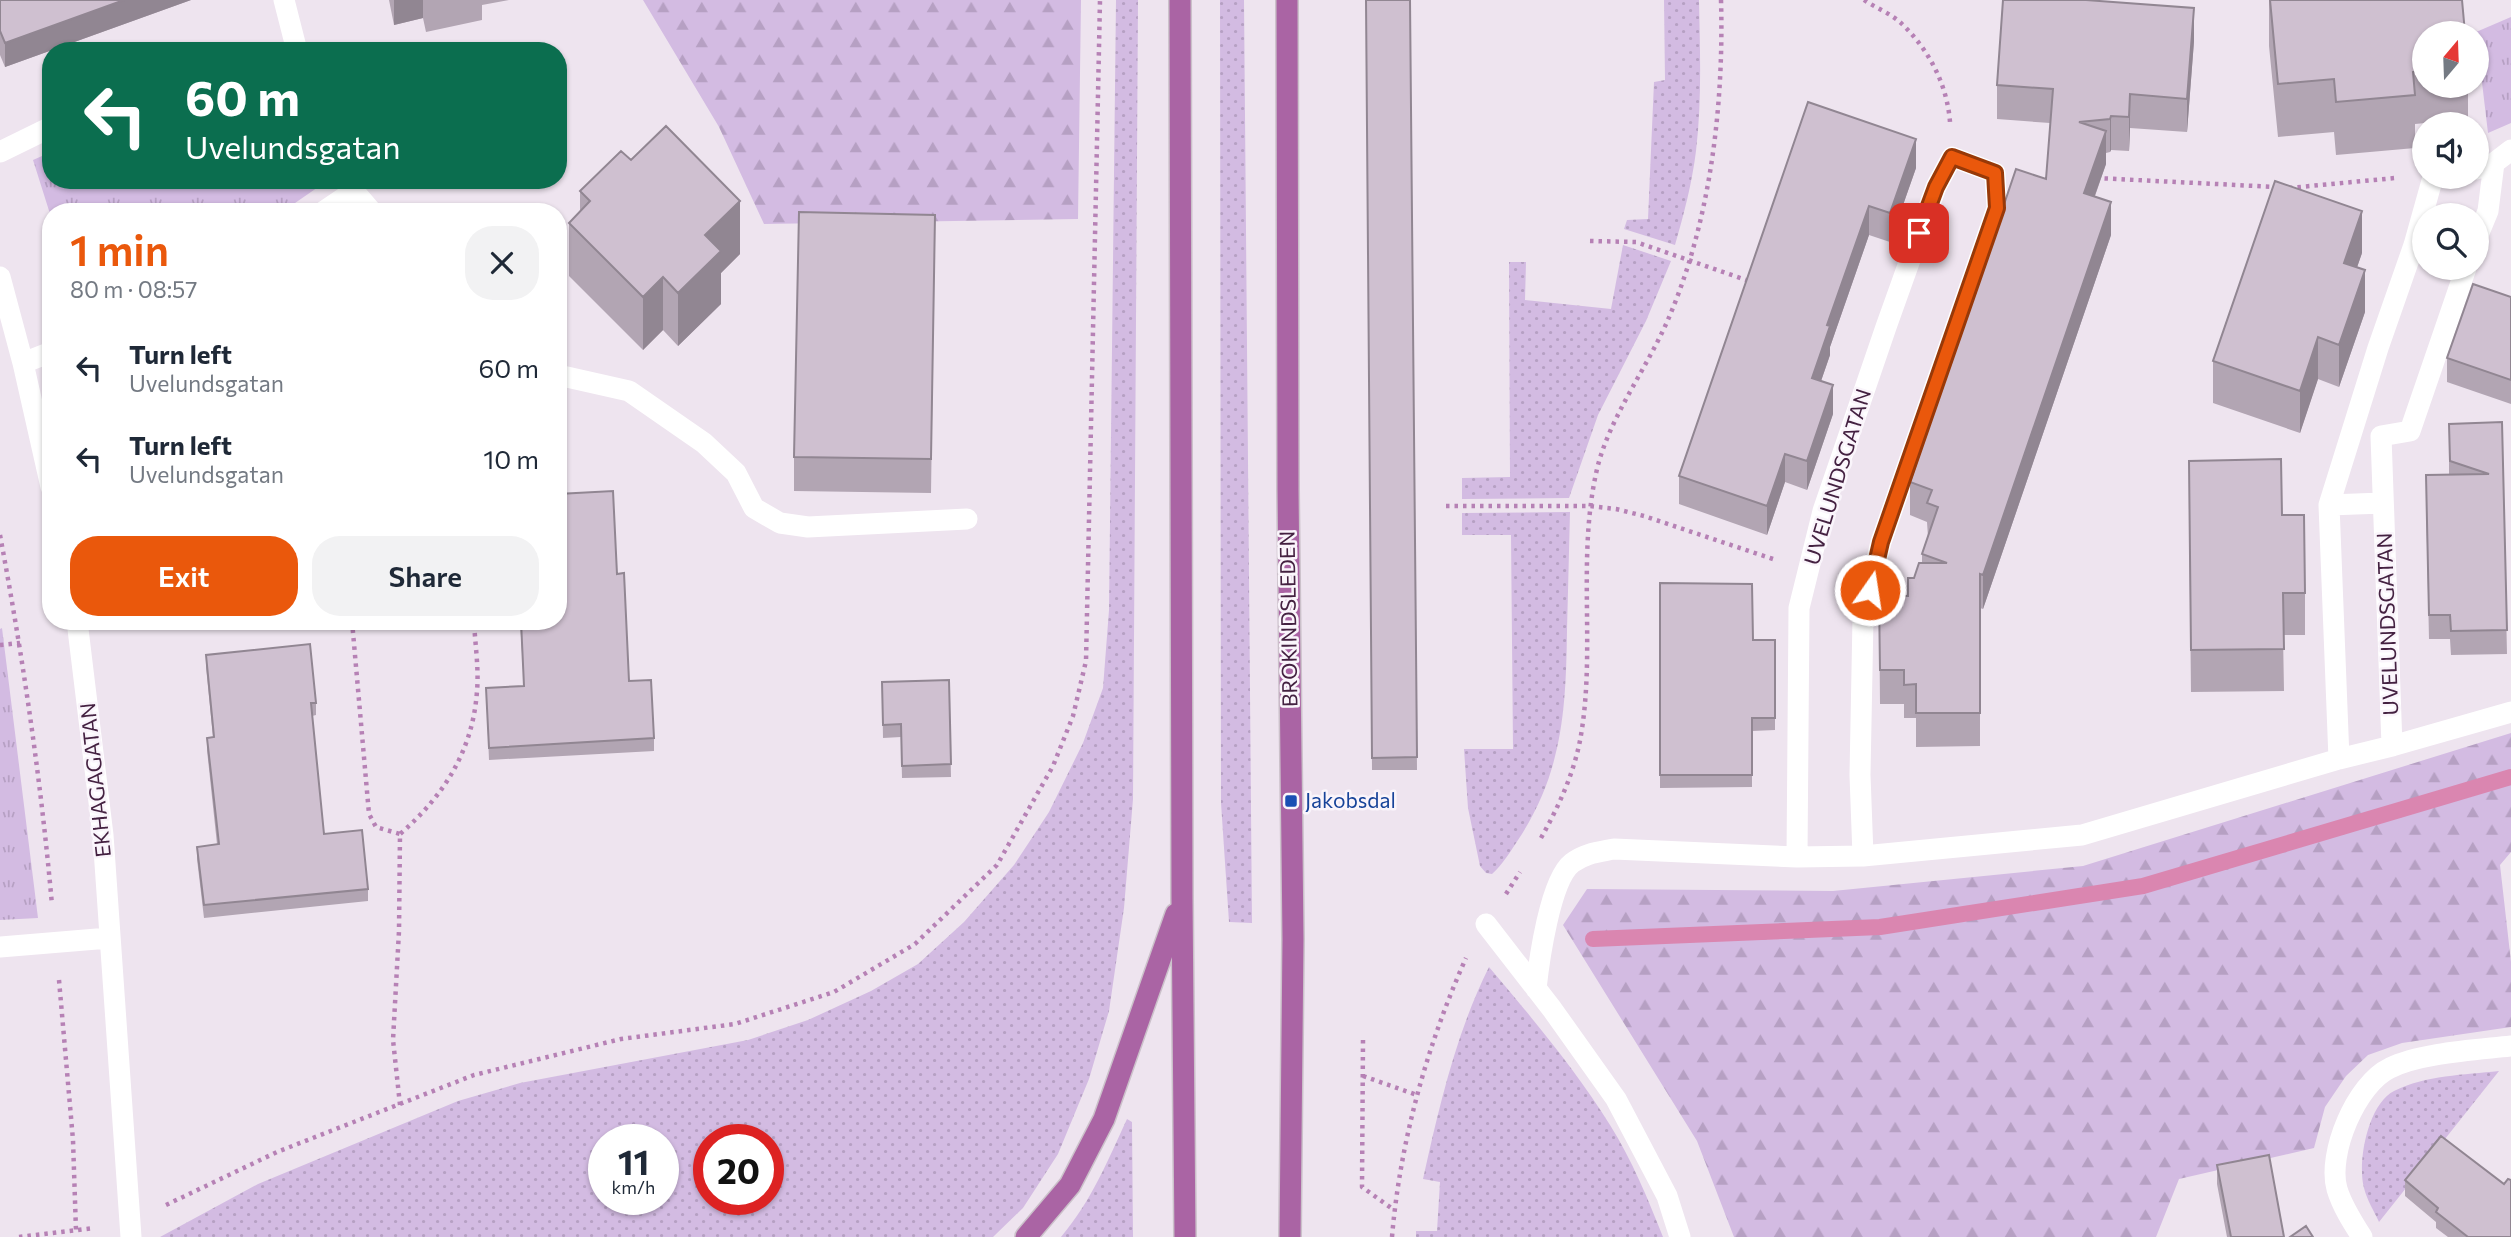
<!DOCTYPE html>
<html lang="en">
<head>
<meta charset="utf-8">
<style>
	body { margin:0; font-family:Commissioner,sans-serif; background:#f2f2f3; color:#1f2937; height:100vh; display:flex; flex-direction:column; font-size:26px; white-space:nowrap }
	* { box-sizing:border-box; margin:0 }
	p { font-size:23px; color:#747a83 }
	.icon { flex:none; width:38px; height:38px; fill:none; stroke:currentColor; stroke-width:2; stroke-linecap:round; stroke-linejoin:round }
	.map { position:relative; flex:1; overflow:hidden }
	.drawer { position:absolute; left:42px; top:203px; width:525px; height:427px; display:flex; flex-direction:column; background:#fff; border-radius:28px; box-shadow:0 2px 5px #0004 }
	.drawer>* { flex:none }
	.banner { position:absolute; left:42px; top:42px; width:525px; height:147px; border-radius:28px; box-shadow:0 2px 5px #0004; background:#0b6e4f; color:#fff; overflow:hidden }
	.needle { width:46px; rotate:19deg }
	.tools { position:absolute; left:2412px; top:21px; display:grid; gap:14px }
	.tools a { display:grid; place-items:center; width:77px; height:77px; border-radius:50%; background:#fff; box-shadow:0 2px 5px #0004; font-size:35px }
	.speed { position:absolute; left:588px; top:1124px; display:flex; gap:14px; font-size:35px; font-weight:700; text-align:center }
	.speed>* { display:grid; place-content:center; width:91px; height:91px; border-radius:50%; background:#fff; box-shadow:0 2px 5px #0004; line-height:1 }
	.speed small { font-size:18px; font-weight:400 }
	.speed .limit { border:10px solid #d22; background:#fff; color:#111 }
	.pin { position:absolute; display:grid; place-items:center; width:60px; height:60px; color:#fff; margin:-30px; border-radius:14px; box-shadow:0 4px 10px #0006 }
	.me { position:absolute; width:77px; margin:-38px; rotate:13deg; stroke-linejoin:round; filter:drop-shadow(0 0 5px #0008) }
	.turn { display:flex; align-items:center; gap:24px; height:147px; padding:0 28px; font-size:32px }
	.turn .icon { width:91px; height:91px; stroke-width:2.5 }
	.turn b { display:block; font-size:49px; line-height:60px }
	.round { display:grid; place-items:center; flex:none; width:74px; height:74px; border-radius:28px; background:#f2f2f3 }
	.headline { display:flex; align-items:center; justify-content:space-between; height:119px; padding:0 28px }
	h1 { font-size:42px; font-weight:600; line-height:52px; color:#ea580c }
	.primary-button { display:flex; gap:14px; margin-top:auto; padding:14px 28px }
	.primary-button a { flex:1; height:80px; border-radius:28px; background:#ea580c; color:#fff; font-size:28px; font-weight:600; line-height:80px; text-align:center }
	.primary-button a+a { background:#f2f2f3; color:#1f2937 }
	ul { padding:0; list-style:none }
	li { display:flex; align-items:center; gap:21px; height:91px; padding:0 28px }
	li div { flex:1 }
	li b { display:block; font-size:26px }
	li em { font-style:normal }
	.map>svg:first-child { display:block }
	.grass { fill:url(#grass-dots); fill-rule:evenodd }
	.forest { fill:url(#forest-firs) }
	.park { fill:url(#park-tufts) }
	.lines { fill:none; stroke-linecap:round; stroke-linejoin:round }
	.stream { stroke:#da86b0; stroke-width:16 }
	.major-casing { stroke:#cbc1ca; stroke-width:24 }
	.path { stroke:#b681b5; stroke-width:4.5; stroke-dasharray:3.5 5; stroke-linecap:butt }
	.minor { stroke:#fff; stroke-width:21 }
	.major { stroke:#aa64a4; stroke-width:21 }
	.wall { fill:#b2a5b3 }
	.shaded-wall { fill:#918692 }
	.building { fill:#cfc0d0; stroke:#918692; stroke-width:2 }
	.route-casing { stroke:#983908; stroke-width:18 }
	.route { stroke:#ea580c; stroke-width:12 }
	.transit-dot { fill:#1a4fb4; stroke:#faf5fb; stroke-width:2.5 }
	.labels { text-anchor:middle; stroke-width:5; stroke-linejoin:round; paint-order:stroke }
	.street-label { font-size:21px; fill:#442141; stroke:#faf5fb }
	.transit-label { font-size:21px; fill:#164399; stroke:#faf5fb; text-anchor:start }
</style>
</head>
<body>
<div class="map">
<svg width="2511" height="1237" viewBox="0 0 2511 1237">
	<defs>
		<pattern id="grass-dots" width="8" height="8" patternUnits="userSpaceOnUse" patternTransform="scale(1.75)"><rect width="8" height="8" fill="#d3bbe2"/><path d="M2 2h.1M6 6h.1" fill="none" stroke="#b6a0c3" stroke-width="1.8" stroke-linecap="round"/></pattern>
		<pattern id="forest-firs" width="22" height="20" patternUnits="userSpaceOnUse" patternTransform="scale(1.75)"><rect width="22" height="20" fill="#d3bbe2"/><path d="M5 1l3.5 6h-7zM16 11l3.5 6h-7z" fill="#b6a0c3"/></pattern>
		<pattern id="park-tufts" width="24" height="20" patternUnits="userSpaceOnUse" patternTransform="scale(1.75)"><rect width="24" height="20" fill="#d3bbe2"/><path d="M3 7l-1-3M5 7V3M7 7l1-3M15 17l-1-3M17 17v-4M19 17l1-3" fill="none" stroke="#b6a0c3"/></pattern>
	</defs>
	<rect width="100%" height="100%" fill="#eee4ef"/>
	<path class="grass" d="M1116,0H1138L1133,799L1124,908L1109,1011L1089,1079L1058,1154L1023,1208L993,1237H160L258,1184L458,1101L520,1083L748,1040L808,1020L871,991L918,964L964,922L1014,865L1049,812L1083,743L1103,688L1109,610ZM663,1139V1199H604V1139ZM768,1139V1199H709V1139Z
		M1220,0H1244L1252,923L1229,922L1221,803Z
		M1664,0H1699C1700,50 1702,101 1696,151C1692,183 1684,214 1675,245L1624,229L1627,220L1648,219L1654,82L1665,80Z
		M1623,245L1671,261L1646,321L1598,415L1569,498L1462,499V478L1510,477L1509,262H1526L1525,300L1611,309Z
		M1570,512C1569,552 1568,591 1567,630C1566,708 1563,772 1518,840C1510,852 1503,864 1492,874L1486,873L1480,866L1468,808L1464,749H1513L1511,535H1462V513Z
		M1489,967C1532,1018 1575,1069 1610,1125C1632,1160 1648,1199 1663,1237H1416V1231H1437L1440,1182L1423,1179C1439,1107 1456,1033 1489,967Z
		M2499,1071L2379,1222C2374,1211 2367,1200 2364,1188C2357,1162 2368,1104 2394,1091C2426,1075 2464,1075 2499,1071Z
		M1127,1119L1132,1122L1133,1237H1061C1092,1200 1107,1162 1127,1119Z"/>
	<path class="forest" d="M643,0H1081L1078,219L764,224L719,127Z
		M2511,733V852L2500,865L2511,962V1027L2402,1043L2368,1055L2346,1076L2325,1107L2314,1148L2179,1179L2156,1237H1734L1697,1141L1563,925L1587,889L1833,891L2083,866Z"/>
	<path class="park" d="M2511,17V123L2488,133L2476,32Z
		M51,152V180H322L324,183L282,212H51V217L33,160Z
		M2,628L38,918L0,920V629Z"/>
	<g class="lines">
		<path class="stream" d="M1593,939L1880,927L2143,886L2511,777"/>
		<g class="major-casing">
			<path id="major" d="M1180,0L1182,899L1185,1237
				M1287,0L1288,490L1293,939L1290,1237
				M1026,1237L1070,1185L1104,1119L1176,914"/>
		</g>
		<path class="path" d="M1864,0C1876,8 1892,14 1902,24C1929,50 1947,84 1950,122
			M2096,178L2276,187
			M2289,188L2395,178
			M1590,241L1636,242L1752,282
			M1446,506H1590L1616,509L1644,516L1773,559
			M0,535C23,658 41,781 52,905
			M352,621L369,814L376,827L400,834
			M0,645L20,643
			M1541,838C1559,806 1575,771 1581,735C1596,646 1576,554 1598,465C1611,416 1646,369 1667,322C1710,224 1724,107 1721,0
			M1506,894L1520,872
			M59,980L73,1140L76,1231
			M1363,1040L1362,1187L1394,1210
			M1363,1076L1417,1095
			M400,1105L393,1040L399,931L400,834C444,796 473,750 477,691C479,668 475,644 474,621
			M166,1205L277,1152L474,1075L621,1039L735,1024L834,992L915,944L997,865L1053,766L1073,716L1086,661L1100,0
			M19,1237L95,1228
			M1392,1237C1400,1142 1427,1045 1466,958"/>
		<path class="minor" d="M284,0L297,51
			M0,152L51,127
			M2494,163L2511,150
			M2476,169L2494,163L2488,211L2476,240
			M348,180L354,191L372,212
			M323,212L354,191
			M0,277L23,363L51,487
			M23,363L51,352
			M558,375L629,391L704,443L736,473L754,508L780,523L808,527L967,519
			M2329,505L2383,503
			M77,621L103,835L131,1237
			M2392,746L2381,436L2410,431L2466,268
			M2339,759L2329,505L2378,348L2414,245L2433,177
			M1797,857L1799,608L1823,511L1886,327L1936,187L1952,157L1995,173L1997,208L1881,542L1863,618L1860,775L1863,856
			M1486,924L1552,1009L1616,1099L1667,1196L1680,1237
			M0,947L109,938
			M1536,989C1539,961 1550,880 1572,863C1585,853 1599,852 1614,849L1797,857L1863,856L2082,835L2339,759L2392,746L2511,712
			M2362,1237C2353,1223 2342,1206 2337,1189C2327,1154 2356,1084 2390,1068C2420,1053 2476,1050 2511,1046"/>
		<use href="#major" class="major"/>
	</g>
	<path class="wall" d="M0,0H191L5,67L0,55Z
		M389,0H509L482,5V20L426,32L423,18L394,25Z
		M1366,0H1410L1417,770H1372Z
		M2269,0H2462L2424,33V86H2468V119L2415,124V148L2336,155L2334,132L2278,137L2269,46Z
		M2194,41L2187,132L2130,128L2129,151L2111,150L2110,152L2106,153V164L2095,196L2111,235L1983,609L1980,608V746L1916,747V718H1904V704H1880L1879,595L1908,596L1914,578L1922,563V554L1928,537L1927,522L1910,515V482L2046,179L2050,123L1997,119V85Z
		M1808,102L1916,168L1890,242L1869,235L1830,347V355L1821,381L1833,414L1807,490L1785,482L1767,535L1679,504V476Z
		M631,160L740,254L721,273V304L678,346L663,330L643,350L569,276V223L580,212V191Z
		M935,215L931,493L794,491V457Z
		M2362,253L2357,267L2365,312L2339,387L2318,379L2300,433L2213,403V361Z
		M2511,297V404L2447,382V358Z
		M2502,422L2507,654L2451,655L2450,639H2429L2426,499L2449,475V424Z
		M2189,503L2282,515L2305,593V635H2283L2284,691L2191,692Z
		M617,574L629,681L654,738V751L489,760L486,688L524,686L520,621H558Z
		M1660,583L1753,640H1775V730L1752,731V787L1660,788Z
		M206,655L316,703V715L312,716L324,834L368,889V901L204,918L197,859V847L217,844L207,750V738L213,737L206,667Z
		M949,680L951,777L902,778L901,737L883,738L882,682Z
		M2217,1165L2284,1237H2227L2217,1184Z
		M2405,1180L2504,1184L2511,1237H2448L2436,1228V1222L2405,1196Z"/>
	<path class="shaded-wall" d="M124,0H191L5,67V43Z
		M394,0H423V18L394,25Z
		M2194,8V41L2187,132V99Z
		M2130,94V128L2129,151V117Z
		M2111,116V150L2110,152V119Z
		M2106,131V164L2084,226V193Z
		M1916,139V168L1890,242V213Z
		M740,201V254L721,273V304L678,346V293L705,235Z
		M2111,202V235L1983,609V575Z
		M1869,206V235L1830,347V355L1812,407V378L1827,325Z
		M2362,211V253L2344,305V263Z
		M2365,270V312L2339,387V345Z
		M663,277V330L643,350V297Z
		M2318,337V379L2300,433V391Z
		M1833,385V414L1807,490V461Z
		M1785,454V482L1767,535V506Z"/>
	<path class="building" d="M0,0H124L5,43L0,31Z
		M1366,0H1410L1417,757L1372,758Z
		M2003,0H2086L2194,8L2187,99L2130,94L2129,117L2111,116L2110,119L2079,122L2106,131L2084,193L2111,202L1983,575L1980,574V713H1916V684L1904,685V670H1880L1879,595L1908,596V578H1914L1919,563H1947L1922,554L1938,507L1927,503L1932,490L1910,482L2016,169L2046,179L2053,89L1997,85Z
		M2270,0H2462L2465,33H2424V70L2413,72L2415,95L2336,102L2334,79L2278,84Z
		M1808,102L1916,139L1890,213L1869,206L1827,325L1830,326L1812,378L1833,385L1807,461L1785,454L1767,506L1679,476Z
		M666,126L740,201L705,235L721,251L678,293L663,277L643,297L569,223L590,201L580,191L621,151L631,160Z
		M2275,181L2362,211L2344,263L2365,270L2339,345L2318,337L2300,391L2213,361Z
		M799,212L935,215L931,459L794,457Z
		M2473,284L2511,297V380L2447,358Z
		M2502,422L2507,630L2451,631L2450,615H2429L2426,475L2489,474L2450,461L2449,424Z
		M2281,459L2282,515H2304L2305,593H2283L2284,649L2191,650L2189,461Z
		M613,491L617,574L624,573L629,681L651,680L654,738L489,748L486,688L524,686L521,621H558V494Z
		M1660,583L1752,584L1753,640H1775V718H1752V775H1660Z
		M310,644L316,703H311L324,834L362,830L368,889L204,905L197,847L219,844L207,738L214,737L206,655Z
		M949,680L951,764L902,766L901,724L883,725L882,682Z
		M2441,1136L2504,1184L2508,1179L2511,1180V1237H2468L2436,1212L2438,1208L2405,1180Z
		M2269,1155L2284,1237H2231L2217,1165Z
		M2306,1226L2313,1237H2290Z"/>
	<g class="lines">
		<g class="route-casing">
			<path id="route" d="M1870,590L1881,542L1997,208L1995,173L1952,157L1936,187L1919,233"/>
		</g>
		<use href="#route" class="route"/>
	</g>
	<rect class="transit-dot" x="1284" y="794" width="14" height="14" rx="3.5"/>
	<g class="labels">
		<g class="street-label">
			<text transform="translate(1838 477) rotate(-73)" y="7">UVELUNDSGATAN</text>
			<text transform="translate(1289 619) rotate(-91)" y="7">BROKINDSLEDEN</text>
			<text transform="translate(2388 624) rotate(-92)" y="7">UVELUNDSGATAN</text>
			<text transform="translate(96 780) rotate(-96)" y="7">EKHAGAGATAN</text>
		</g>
		<g class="transit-label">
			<text x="1305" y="808">Jakobsdal</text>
		</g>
	</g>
</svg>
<div class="tools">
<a><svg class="needle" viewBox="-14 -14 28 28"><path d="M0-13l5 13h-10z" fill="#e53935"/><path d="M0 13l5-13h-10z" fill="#747a83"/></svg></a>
<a><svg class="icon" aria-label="sound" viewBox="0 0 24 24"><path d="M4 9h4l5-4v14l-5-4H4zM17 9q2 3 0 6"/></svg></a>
<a><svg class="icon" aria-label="search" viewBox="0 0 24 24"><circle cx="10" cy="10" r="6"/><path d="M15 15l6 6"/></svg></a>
</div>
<div class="speed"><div>11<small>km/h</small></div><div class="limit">20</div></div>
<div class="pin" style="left:1919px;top:233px;background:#d93025"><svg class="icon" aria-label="arrive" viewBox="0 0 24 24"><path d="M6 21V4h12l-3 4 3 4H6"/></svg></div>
<svg class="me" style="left:1870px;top:590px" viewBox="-20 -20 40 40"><circle r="17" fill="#ea580c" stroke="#fff" stroke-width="3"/><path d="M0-11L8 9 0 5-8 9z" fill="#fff"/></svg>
<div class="banner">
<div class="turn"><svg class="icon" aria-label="left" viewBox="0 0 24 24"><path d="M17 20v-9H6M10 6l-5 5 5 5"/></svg><div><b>60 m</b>Uvelundsgatan</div></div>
</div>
<section class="drawer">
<div class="headline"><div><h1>1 min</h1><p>80 m · 08:57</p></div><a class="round"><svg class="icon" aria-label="close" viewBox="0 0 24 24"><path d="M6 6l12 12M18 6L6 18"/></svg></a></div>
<ul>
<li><svg class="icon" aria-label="left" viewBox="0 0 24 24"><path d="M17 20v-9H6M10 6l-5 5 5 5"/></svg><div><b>Turn left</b><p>Uvelundsgatan</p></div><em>60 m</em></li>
<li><svg class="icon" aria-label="left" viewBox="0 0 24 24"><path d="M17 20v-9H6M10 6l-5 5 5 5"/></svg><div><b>Turn left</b><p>Uvelundsgatan</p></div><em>10 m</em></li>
</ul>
<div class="primary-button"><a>Exit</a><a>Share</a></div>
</section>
</div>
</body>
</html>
